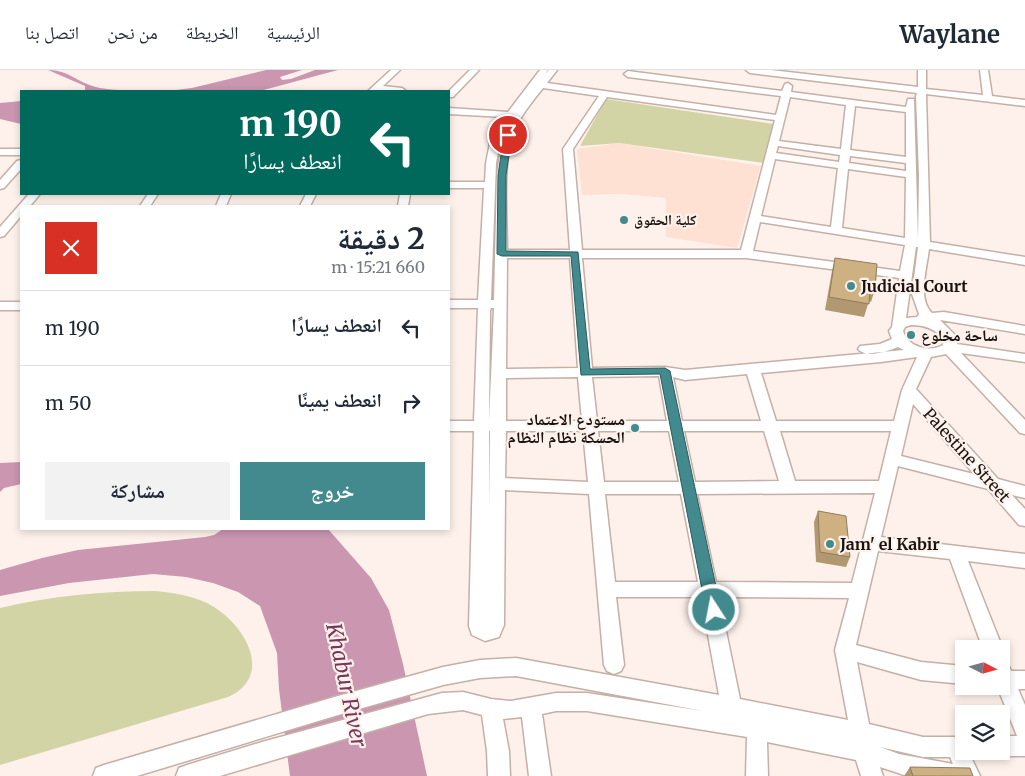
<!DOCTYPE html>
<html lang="ar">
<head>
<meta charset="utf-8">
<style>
	body { margin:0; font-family:Merriweather,"Noto Naskh Arabic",serif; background:#f2f2f3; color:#1f2937; direction:rtl; height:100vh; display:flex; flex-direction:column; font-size:19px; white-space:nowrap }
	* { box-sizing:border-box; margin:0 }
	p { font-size:16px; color:#747a83 }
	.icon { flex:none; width:28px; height:28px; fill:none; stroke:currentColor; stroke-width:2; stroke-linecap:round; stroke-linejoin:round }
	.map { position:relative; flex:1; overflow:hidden; direction:ltr }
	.panel { position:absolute; left:20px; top:135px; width:430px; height:325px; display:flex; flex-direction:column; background:#fff; border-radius:0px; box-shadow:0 2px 8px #0003; direction:rtl }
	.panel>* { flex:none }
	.top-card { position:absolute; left:20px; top:20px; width:430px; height:105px; border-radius:0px; box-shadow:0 2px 8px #0003; direction:rtl; background:#00695c; color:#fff; overflow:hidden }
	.needle { width:32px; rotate:96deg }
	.tools { position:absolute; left:955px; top:570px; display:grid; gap:10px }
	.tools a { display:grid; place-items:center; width:55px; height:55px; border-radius:0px; background:#fff; box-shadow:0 2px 8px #0003; font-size:25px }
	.pin { position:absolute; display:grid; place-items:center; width:42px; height:42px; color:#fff; margin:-21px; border:2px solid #fff; border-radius:50%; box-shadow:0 1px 5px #0007 }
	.me { position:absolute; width:55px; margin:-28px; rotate:349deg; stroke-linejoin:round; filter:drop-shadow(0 0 4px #0008) }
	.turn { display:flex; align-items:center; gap:18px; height:105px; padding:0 25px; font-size:22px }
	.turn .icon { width:65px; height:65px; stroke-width:2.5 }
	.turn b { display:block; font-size:35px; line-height:42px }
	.round { display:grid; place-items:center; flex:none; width:52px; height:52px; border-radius:0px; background:#f2f2f3 }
	.summary { display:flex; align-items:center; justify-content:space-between; height:85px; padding:0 25px }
	h1 { font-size:30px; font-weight:700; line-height:38px }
	.button { display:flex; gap:10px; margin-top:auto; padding:10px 25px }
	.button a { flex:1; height:58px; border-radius:0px; background:#428a8e; color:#fff; font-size:20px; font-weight:700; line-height:58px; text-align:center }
	.button a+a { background:#f2f2f3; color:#1f2937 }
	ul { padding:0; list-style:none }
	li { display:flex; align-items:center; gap:15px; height:75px; padding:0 25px; border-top:1px solid #e0e1e3 }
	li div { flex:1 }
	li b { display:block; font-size:19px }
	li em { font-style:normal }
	header { display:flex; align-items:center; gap:30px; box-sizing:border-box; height:70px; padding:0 25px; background:#fff; border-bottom:1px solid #e0e1e3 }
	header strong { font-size:24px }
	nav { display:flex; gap:28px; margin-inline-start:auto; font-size:18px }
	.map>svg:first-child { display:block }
	.built { fill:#fee1d3 }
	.green { fill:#d2d4a6 }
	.water { fill:#ca96b0 }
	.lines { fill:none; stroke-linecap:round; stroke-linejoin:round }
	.minor-casing { stroke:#c4b0a7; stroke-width:3 }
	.minor { fill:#fff; fill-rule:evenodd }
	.wall { fill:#b19870 }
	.building { fill:#ceb182; stroke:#907c5b }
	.route { fill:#428a8e; stroke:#2b5a5c }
	.poi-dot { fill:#428a8e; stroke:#fef1eb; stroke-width:2 }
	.labels { text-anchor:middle; stroke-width:4.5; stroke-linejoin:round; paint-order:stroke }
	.far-poi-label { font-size:14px; font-weight:bold; fill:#19120e; stroke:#fef1eb; text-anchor:start }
	.poi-label { font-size:16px; font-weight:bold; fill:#19120e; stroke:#fef1eb; text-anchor:start }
	.street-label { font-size:16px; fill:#19120e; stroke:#fef1eb }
	.near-water-label { font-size:21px; font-style:italic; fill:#77365b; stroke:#fef1eb }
</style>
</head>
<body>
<header>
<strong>Waylane</strong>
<nav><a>الرئيسية</a><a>الخريطة</a><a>من نحن</a><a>اتصل بنا</a></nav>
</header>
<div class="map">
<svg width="1025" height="706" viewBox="0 0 1025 706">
	<rect width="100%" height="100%" fill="#fef1eb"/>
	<path class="built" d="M619,73L761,96L737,178L666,167V128L624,124L582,125L577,79Z"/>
	<path class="green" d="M606,29L774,54L764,93L619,73L580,76Z
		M155,521C175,523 197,526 214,537C246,557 274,606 228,627L0,695V538C51,526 103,521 155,521Z"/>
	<path class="water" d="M48,0C69,0 76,12 96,17C106,20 117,19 127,21H85V16Z
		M266,0H302L280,7L282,10L291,9L315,0H338L260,21H167L192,18Z
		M21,31V54L0,49V33Z
		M21,392V414L4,418L0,422V393Z
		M223,459H328L371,508L389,540L403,594L427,706H290L279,619L277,583L260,536L238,522L213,513L186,507L153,504L69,513L0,526V500L42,488L78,480L205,467L214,465Z"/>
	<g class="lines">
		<g class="minor-casing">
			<path id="minor" d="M391,0H400L383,16L402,18L406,21H368Z
				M470,0H479L453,27H449V21Z
				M540,0H548L545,4L549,0H557L547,13L776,45L781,26L628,7L624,4L628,1L782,21L785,14L788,13L792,16L791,22L906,37L908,29H914L918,170L919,105L916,26L917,23L750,3L746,0H771L918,17V0H926V19L983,25L980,0H988L992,26L1025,30V36L926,24L930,172L1025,187V195L929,179C927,197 917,229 932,243L944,242L1025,256V264L940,250L956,266L957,274L1025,284V292L961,283L1025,350V364L1020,363L946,284L931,287L916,319L998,409L1025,416V428L1012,425L1025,439V456L1019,455L988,419L898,396L881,467L1025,484V498L968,491L1003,579L1001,582V579H983L950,489L878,481L856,575L921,592L964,596V614L921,610L857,592L869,654L923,667H964V681H973L970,685L980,706H907L880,697L883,706H861L856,690L767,672L768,706H746L747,667L587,641H556L542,644L551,706H529L522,647L503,649L509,681L510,706H488L487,681L482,645L463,640L428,644L220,706H176L179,698L187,695L262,672L442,623L463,622L491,629L511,631L556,623H587L703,641L516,606L480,608L443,615L338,645L137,706H93L96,698L104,695L338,626L443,597L480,590L516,588L719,625L701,527H616L624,595L621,601L614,604L607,601L604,595L589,424L505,420L504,555L499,567L485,571L472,565L469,556L474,361H449V351H474L478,238H449V230H478L484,118H449V112H485L486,93L492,63L504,47L449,44V38L508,42ZM543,18L599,26L563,79L570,180H507C507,147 502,95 513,64C520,46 532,32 543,18ZM607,27L775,50L741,180H582L573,79ZM790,27L846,35L841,79L779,71ZM855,36L906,42V87L850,80ZM508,55L502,70L497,105L494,230H491L496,93L502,63ZM778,76L840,85L839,92L776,83ZM850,86L906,93V101L849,93ZM775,89L838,98L831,157L761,146ZM848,99L906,107L905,168L842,158ZM760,152L905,175L900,201L753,181ZM916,177H918L912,224L919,244L917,247L906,248ZM507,188H570L578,298L506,299ZM582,188H746L899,208L892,257L889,261L892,269L880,274L860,276L858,279C867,289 888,281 898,277L904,280L685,300L665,297L592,298ZM491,238H494L489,351L490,240ZM911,255C925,255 935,259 944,269L943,275C929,283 908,277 903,261L905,257ZM917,287L902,320L894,351H776L761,303L881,292ZM747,304L761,351H682L673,307L685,310ZM659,306L667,351H597L592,307ZM578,307L582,351H506V308ZM913,334L974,404L901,386ZM489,361H490L489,437ZM506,361H583L588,412L505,408ZM598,361H669L679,412H604ZM684,361H764L779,411L695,412ZM780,361H891L879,411H795ZM875,423L852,513L716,512L697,424ZM605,424H681L698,512H615ZM719,527L849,528L835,580L848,650L740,629ZM880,677L923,687H950L953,694L899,684Z
				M0,79H21V85H0Z
				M21,90V99L4,118L0,119V110L17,91Z
				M29,124H40L30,136H21V146L4,166L0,167V157Z
				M148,124H158L150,136H140Z
				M221,124H231L226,136H216Z
				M306,124H316L310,136H300Z
				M400,124H410L408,136H398Z
				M0,232H21V240H0Z
				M1001,591L1008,594L1011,601H1025V619H1018L1025,635V686H1001L993,681H1001V666H1017L997,616H1001Z"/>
		</g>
		<use href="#minor" class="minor"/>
	</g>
	<path class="wall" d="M835,188L875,219L871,232L869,231L864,247L825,240L832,201Z
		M818,441L850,487L846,497L816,492L814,452Z
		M910,697L973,706H904Z"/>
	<path class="building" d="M835,188L877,194L875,219L870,218L869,234L829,227Z
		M818,441L846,446L850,487L820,482Z
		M910,697L970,698L973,706H913Z"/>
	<path class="route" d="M508,62L512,65L506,105V181L578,182L590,299L665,298L670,301L721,540L718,544L714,545L709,544L706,540L660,304L581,305L571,186H502L497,184L498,105L504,65Z"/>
	<g class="poi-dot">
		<circle cx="624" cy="150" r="5"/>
		<circle cx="851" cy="216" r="5"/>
		<circle cx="911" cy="265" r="5"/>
		<circle cx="635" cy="358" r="5"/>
		<circle cx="830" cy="474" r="5"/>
	</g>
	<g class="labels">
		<g class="far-poi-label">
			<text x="634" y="155">كلية الحقوق</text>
		</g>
		<g class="poi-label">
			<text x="861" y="222">Judicial Court</text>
			<text x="921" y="271">ساحة مخلوع</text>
			<text x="625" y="355" text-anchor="end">مستودع الاعتماد<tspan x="625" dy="18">الحسكة نظام النظام</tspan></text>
			<text x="840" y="480">Jam' el Kabir</text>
		</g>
		<g class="street-label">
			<text transform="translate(967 385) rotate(48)" y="6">Palestine Street</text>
		</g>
		<g class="near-water-label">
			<text transform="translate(346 615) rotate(78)" y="7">Khabur River</text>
		</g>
	</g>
</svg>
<div class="tools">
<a><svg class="needle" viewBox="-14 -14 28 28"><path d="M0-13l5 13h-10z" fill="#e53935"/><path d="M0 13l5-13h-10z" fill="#747a83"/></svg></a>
<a><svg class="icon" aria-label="layers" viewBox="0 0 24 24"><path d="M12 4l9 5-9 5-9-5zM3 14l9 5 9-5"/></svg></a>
</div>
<div class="pin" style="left:508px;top:65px;background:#d93025"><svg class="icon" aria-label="arrive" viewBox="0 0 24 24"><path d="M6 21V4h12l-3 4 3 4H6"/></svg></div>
<svg class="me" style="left:714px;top:540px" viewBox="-20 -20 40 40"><circle r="17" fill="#428a8e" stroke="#fff" stroke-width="3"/><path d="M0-11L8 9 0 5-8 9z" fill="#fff"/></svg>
<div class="top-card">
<div class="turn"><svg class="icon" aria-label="left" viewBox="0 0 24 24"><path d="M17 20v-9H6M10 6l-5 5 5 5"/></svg><div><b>190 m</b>انعطف يسارًا</div></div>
</div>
<section class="panel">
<div class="summary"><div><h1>2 دقيقة</h1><p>660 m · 15:21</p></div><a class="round" style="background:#d93025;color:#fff"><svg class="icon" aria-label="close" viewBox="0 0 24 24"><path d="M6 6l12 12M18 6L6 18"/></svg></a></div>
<ul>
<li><svg class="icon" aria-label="left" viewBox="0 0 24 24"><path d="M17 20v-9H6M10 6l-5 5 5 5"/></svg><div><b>انعطف يسارًا</b></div><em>190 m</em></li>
<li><svg class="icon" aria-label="right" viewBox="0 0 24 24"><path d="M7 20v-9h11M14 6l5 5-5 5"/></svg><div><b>انعطف يمينًا</b></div><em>50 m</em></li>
</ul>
<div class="button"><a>خروج</a><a>مشاركة</a></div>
</section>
</div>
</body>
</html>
